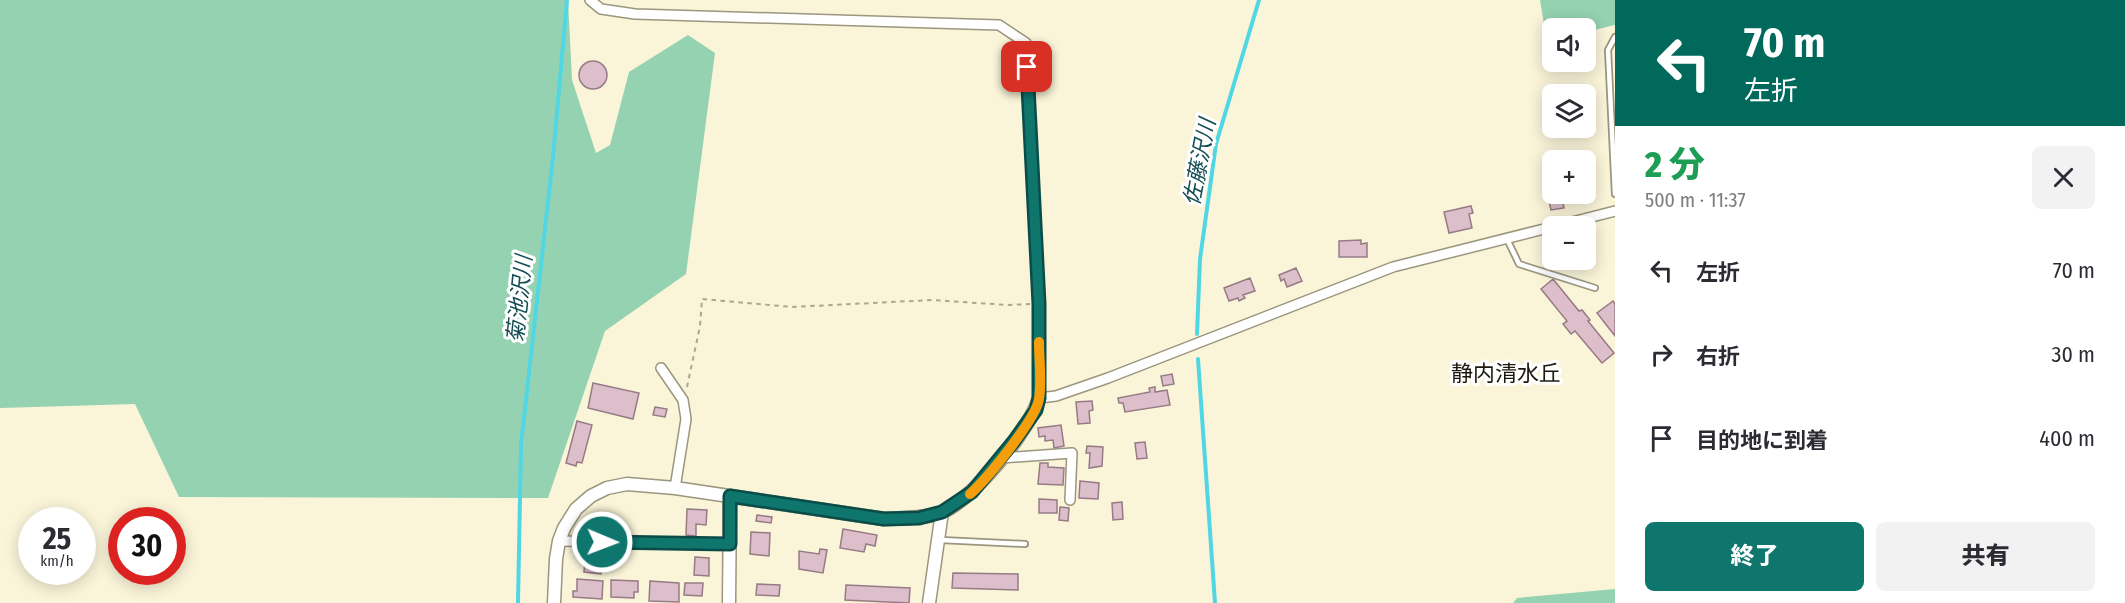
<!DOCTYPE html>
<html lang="ja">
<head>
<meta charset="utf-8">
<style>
	body { margin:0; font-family:"Fira Sans Condensed","Noto Sans JP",sans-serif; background:#f2f2f3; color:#2b2b33; height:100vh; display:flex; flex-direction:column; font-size:22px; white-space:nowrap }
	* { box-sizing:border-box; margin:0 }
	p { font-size:20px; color:#7c7c81 }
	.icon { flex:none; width:33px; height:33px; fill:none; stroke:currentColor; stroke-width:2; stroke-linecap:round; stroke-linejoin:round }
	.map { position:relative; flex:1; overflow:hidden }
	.side { display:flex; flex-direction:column; background:#fff; width:510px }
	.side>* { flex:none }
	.banner { background:#00695c; color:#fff; overflow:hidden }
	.controls { position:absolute; left:1542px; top:18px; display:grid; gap:12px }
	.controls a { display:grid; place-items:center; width:54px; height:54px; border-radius:9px; background:#fff; box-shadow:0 3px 15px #0003; font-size:30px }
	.speed { position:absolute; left:18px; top:507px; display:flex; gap:12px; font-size:30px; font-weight:700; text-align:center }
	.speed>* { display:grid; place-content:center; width:78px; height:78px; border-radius:50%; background:#fff; box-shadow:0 3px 15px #0003; line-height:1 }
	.speed small { font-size:15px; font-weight:400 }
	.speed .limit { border:9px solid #d22; background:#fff; color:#111 }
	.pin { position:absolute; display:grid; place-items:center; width:51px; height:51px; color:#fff; margin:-26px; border-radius:12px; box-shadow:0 3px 9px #0006 }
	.me { position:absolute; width:66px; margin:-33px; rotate:91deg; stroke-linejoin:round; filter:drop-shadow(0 0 4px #0008) }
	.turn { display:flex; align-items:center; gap:21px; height:126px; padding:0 30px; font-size:27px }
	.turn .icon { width:78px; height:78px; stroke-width:2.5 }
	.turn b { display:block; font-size:42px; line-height:51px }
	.round { display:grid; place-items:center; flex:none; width:63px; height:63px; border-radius:9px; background:#f2f2f3 }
	.summary { display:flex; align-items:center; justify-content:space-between; height:102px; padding:0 30px }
	h1 { font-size:36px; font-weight:800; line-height:45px; color:#1e9e55 }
	.button { display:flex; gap:12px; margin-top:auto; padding:12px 30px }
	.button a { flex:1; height:69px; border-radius:9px; background:#0f766e; color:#fff; font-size:24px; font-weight:800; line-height:69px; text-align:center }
	.button a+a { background:#f2f2f3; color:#2b2b33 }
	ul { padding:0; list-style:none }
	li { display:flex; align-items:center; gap:18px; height:84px; padding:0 30px }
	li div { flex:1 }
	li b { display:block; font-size:22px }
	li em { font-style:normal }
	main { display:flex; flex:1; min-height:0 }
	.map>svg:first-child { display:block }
	.green { fill:#95d2b1 }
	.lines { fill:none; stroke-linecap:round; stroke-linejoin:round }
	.stream { stroke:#51d7e4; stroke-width:4 }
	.building { fill:#dcbfca; stroke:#967b85; stroke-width:1.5 }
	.service-casing { stroke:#9b967d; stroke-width:8 }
	.minor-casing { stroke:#9b967d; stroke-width:12 }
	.tertiary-casing { stroke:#9b967d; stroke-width:15 }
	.path { stroke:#aaa691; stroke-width:2; stroke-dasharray:4.5 4.5; stroke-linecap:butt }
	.service { stroke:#fff; stroke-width:4.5 }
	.minor { stroke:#fff; stroke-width:9 }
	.tertiary { stroke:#fff; stroke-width:12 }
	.route-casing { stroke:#0a4d48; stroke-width:15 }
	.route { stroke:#0f766e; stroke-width:10 }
	.slow { stroke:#f59e0b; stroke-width:10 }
	.labels { text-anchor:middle; stroke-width:6; stroke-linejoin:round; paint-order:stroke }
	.water-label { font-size:22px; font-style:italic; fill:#144e54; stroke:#fff }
	.neighbourhood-label { font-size:22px; fill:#1a180e; stroke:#fff }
</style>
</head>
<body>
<main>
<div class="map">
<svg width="1615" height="603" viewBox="0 0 1615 603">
	<rect width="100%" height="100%" fill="#faf5d9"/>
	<path class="green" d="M0,0H568L572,80L596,153L610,145L629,72L688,35L715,53L686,274L605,331L548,498L179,497L135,404L0,408Z
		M1540,0H1615V25L1586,32V28H1552V41L1547,42Z
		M1615,589V603H1513L1517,598Z"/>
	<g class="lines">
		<path class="stream" d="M1197,334L1200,259L1216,144L1259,0
			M1198,359L1215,603
			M518,603L521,445L553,157L567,0"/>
	</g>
	<path class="building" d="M579 75a14 14 0 1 1 28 0a14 14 0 1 1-28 0Z
		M1552,191V194H1561L1564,208L1551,210L1547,192Z
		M1471,206L1473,213L1469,214L1472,228L1449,233L1444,212Z
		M1361,240V244L1367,243V257H1339V241Z
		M1552,251V260H1572L1548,266L1545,253Z
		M1296,268L1302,281L1287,287L1284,279L1281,281L1279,275Z
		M1250,278L1255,291L1243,295L1245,298L1239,301L1238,298L1229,301L1224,288Z
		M1553,279L1579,311L1582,310L1590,320L1588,321L1614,353L1602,363L1575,331L1571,334L1563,324L1567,321L1541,289Z
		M1613,301L1615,304V336L1597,313Z
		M1172,374L1174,384L1163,386L1161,376Z
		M593,383L639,393L633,419L588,408Z
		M1155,387V392L1167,390L1170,405L1125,412L1123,403H1119L1118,398L1150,392L1149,388Z
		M1092,401L1093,410L1089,411L1090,423L1078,424L1076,402Z
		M655,407L667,409L665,417L653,415Z
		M577,421L592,425L582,463L577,462L576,466L566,463Z
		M1061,425L1064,446L1054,448L1053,440L1045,441V436L1039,437L1038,428Z
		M1145,442L1147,458L1137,459L1135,443Z
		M1087,446L1103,447L1102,466L1089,468L1090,453H1086Z
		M1040,463H1048V467L1064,468L1063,485L1038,484Z
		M1080,481L1099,483L1098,499L1079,498Z
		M1039,499L1057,500V513H1039Z
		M1122,502L1123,519L1113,520L1112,503Z
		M1060,507L1069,508L1068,521L1059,520Z
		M687,509L707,510L706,525L696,524V536L686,535Z
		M757,515L772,517L771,523L756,521Z
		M843,529L877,535L875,546L866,544L864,552L840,548Z
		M751,532L770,533L769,556L750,554Z
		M820,549L827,550L823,573L799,569V551L819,554Z
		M585,556L602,557L601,574L584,572Z
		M695,557L709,558V576L694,575Z
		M953,573L1018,574V590L952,588Z
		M577,579L603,581L602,599L573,597V591H577Z
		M611,580L638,581V592H634V598L611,597Z
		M650,581L679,583V602L649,601Z
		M685,583H703L702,596L684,595Z
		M757,584L780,585L779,596L756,595Z
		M846,585L910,588L909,603L845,600Z"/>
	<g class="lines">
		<g class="service-casing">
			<path id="service" d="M1615,37L1608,50L1615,194
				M1507,239L1519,264L1595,288
				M941,540L1025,544"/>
		</g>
		<g class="minor-casing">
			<path id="minor" d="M590,0L601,9L635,14L999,25L1026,43L1039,304V398L1056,396L1108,378L1393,267L1552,227
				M1556,226L1615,211
				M661,368L683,400L686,419L675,488
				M1001,458L1072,453L1070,500
				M559,541L730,544"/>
		</g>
		<g class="tertiary-casing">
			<path id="tertiary" d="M554,603L556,559L559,541L564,528L576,509L591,496L607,488L627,484L675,488L884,519C903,518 921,519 940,513C972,501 1030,430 1039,398
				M729,603L730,496
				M929,603L942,512"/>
		</g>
		<path class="path" d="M687,387L700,326L702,299L792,307L932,300L1008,305L1030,304"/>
		<use href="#service" class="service"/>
		<use href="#minor" class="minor"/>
		<use href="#tertiary" class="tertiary"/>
	</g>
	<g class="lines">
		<g class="route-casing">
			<path id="route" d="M602,542L730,544V496L884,519L919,518L942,512L972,492L1014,441L1036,410L1039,398V304L1027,67"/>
		</g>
		<use href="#route" class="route"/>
		<path class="slow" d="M970,494C987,479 1036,419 1039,399C1042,381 1039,360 1039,342"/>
	</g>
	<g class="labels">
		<g class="water-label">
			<text transform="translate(1199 162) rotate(-79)" y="8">佐藤沢川</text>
			<text transform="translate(519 299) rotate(-84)" y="8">菊池沢川</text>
		</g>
		<g class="neighbourhood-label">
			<text x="1506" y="381">静内清水丘</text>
		</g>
	</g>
</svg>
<div class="controls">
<a><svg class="icon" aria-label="sound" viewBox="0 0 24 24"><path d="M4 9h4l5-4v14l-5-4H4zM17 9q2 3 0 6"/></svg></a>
<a><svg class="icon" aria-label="layers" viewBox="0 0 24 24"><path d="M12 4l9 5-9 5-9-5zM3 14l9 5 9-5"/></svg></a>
<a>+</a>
<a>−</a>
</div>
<div class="speed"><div>25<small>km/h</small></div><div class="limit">30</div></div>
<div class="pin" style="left:1027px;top:67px;background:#d93025"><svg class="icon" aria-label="arrive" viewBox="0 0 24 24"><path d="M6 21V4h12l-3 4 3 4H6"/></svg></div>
<svg class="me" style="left:602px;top:542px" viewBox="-20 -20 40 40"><circle r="17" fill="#0f766e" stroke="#fff" stroke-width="3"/><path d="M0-11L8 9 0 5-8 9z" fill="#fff"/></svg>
</div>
<section class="side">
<div class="banner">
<div class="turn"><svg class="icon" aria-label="left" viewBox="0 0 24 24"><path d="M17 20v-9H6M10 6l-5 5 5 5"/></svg><div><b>70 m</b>左折</div></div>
</div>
<div class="summary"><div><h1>2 分</h1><p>500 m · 11:37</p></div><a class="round"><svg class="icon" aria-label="close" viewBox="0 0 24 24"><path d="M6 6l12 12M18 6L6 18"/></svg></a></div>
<ul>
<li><svg class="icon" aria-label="left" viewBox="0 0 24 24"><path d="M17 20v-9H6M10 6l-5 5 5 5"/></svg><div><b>左折</b></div><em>70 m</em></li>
<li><svg class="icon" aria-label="right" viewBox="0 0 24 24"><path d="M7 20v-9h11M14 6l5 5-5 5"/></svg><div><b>右折</b></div><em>30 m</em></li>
<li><svg class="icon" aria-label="arrive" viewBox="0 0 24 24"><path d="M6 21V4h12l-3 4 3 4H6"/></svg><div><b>目的地に到着</b></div><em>400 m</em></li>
</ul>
<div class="button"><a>終了</a><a>共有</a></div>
</section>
</main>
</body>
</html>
